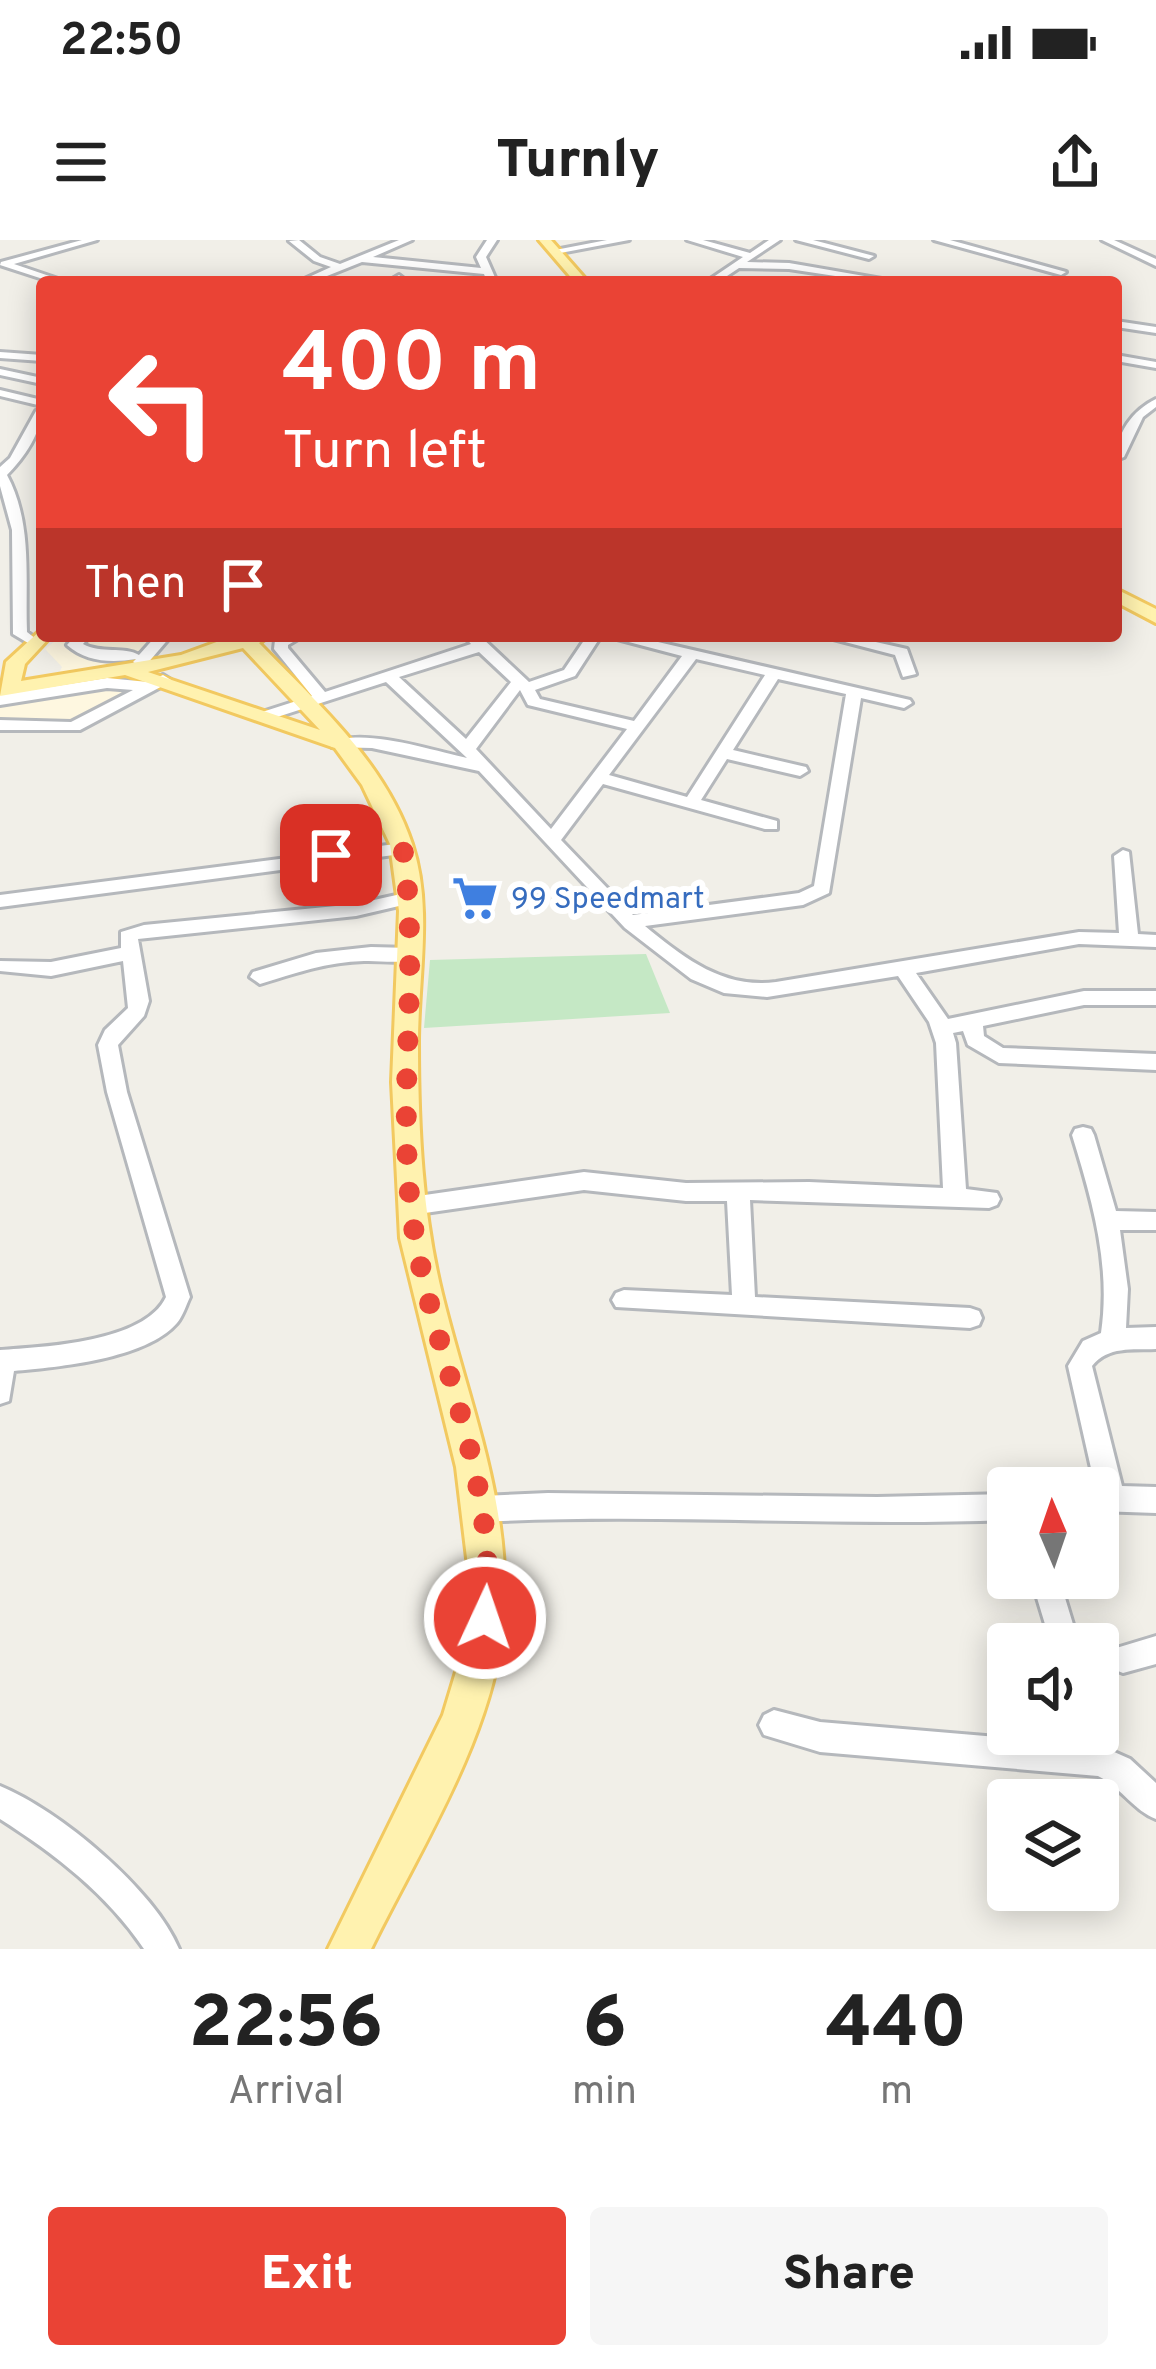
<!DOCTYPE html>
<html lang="en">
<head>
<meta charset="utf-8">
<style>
	body { margin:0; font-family:Overpass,sans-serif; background:#f6f6f6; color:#222; height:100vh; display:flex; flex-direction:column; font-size:45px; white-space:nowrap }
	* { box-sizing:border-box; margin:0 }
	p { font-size:39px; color:#767676 }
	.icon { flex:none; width:66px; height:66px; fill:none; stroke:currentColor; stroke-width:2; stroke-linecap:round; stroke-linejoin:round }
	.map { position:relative; height:1709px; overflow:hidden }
	.details { display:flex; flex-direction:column; background:#fff; flex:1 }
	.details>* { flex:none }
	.banner { position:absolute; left:36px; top:36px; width:1086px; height:366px; border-radius:12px; box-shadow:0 6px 30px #0003; background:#ea4335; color:#fff; overflow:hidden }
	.needle { width:78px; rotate:358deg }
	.controls { position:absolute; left:987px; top:1227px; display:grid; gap:24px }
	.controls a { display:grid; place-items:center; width:132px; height:132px; border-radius:12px; background:#fff; box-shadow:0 6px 30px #0003; font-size:60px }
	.pin { position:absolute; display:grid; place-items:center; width:102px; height:102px; color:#fff; margin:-51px; border-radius:24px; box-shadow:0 6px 18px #0006 }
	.me { position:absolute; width:132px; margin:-66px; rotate:3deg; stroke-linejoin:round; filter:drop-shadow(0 0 9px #0008) }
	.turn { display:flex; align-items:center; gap:42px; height:252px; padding:0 48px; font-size:54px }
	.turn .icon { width:156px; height:156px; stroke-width:2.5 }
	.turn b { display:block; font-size:84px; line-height:102px }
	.then { display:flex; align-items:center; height:114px; padding:0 48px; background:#0003; gap:24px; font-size:45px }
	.eta { display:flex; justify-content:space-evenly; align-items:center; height:204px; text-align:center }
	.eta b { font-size:72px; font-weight:800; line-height:84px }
	.action { display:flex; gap:24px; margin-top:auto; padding:24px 48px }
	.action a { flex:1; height:138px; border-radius:12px; background:#ea4335; color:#fff; font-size:48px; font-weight:800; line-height:138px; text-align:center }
	.action a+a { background:#f6f6f6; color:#222 }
	.status { display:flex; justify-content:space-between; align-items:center; height:84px; padding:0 60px; background:#fff; direction:ltr }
	.status svg { height:33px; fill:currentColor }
	header { display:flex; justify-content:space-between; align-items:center; height:156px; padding:0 48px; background:#fff; font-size:54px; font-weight:800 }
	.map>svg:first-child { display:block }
	.commercial { fill:#fef7e0 }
	.green { fill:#c5e8c5 }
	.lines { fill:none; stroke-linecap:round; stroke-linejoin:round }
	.minor-casing { stroke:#b5b8bc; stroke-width:6 }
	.major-casing { stroke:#f2c960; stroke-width:6 }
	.minor { fill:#fff; fill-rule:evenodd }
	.major { fill:#fff2af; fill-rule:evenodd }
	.route { stroke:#ea4335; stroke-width:21; stroke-dasharray:0 37.8 }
	.labels { text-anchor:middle; stroke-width:12; stroke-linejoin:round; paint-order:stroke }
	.shop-label { font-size:30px; fill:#366cbe; stroke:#fff; text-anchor:start }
</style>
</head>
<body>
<div class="status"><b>22:50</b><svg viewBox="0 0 49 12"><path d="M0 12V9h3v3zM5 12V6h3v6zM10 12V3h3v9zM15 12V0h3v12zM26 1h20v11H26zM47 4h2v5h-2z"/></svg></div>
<header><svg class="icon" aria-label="menu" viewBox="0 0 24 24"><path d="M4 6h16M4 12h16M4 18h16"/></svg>Turnly<svg class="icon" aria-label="share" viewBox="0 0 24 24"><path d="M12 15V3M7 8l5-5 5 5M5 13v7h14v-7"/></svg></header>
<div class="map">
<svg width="1156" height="1709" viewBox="0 0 1156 1709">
	<rect width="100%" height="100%" fill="#f1efe8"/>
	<path class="commercial" d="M61,396H169L132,438L160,449L75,491L0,493V455L52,447L62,427L45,409Z"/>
	<path class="green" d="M646,714L670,773L424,788L430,720Z"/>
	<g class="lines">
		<g class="minor-casing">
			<path id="minor" d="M82,0H97L14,24L67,42H52L0,25L1,22Z
				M299,0L320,17L340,24L399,0H412L373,17L481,28L476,17L487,0H497L486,17L497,42H487L484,34L362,22L312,42H298L331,27L314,21L289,1Z
				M607,0H629L555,14L550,11Z
				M687,0H703L750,13L769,0H780L747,22L789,23L899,42H875L789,29L739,28L718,42H706L743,17Z
				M796,0H813L874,16L869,19Z
				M934,0H950L1066,32L1061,35Z
				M1102,0H1114L1156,19V26Z
				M399,35L408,42H397L394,38Z
				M1116,81L1156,87V93L1116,87Z
				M0,112L42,115V121L0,118Z
				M1116,115L1156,122V128L1116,121Z
				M0,129L42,138V144L0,135Z
				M0,150L42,160V166L0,156Z
				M1156,159V167L1143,177L1124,217L1116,220C1116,193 1133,170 1156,159Z
				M42,168C42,192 24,218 7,235C33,284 25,338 27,392L40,402L33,406L13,394L12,290L0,246V227L10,218L36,171Z
				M75,396H90L83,404C101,414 124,406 139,415L156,396H171L146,425L141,427L133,422L136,419C111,423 86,422 67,405Z
				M284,396H303L288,405V408L325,452L471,404L464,396H480L529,442L564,430L587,396H601L575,436L535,450L540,459L634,481L682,416L606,396H632L910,460L912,463L904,468L861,458L829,653L803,665L645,686C684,718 723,749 776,742L1079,692L1119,693L1114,616L1123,610L1129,612L1138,694L1156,695V707L1079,704L916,733L948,779L1084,751H1156V765H1084L983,786L984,796L1003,808L1156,814V830L999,823L968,805L963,791L953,793L956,803L966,949L997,953L1000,959L997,965L989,968L750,960L755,1057L970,1068L979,1071L982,1078L979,1085L970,1088L616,1067L612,1060L616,1053L624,1050L732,1055L727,961H686L584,950L411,975L403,972L400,966L403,960L411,957L584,932L686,943L809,942L943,948L936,803L929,782L898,736L767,757L724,753L691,739L625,688L479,531L372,508L332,507L330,504C359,486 433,511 467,518L386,442L271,479H259V473L312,456L274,409L275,400ZM479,412L511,442L466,499L399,437ZM696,419L765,435L687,557L609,535ZM778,439L846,454L814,646L799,653L633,675L561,600L603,544L765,589H777V581L701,560L727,519L800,536L808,531L806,527L733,510ZM520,450L528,465L627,489L551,589L476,509Z
				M822,396H849L907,409L916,434L903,437L895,415Z
				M163,435L171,440L168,443L80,490H0V480L71,482L133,450L107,448L0,465V455L107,438L148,442Z
				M403,603L412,609L409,613L0,667V655Z
				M410,652L419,658L416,662L356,676L138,699L149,761L144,776L118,805L127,852L190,1057C186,1065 183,1076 177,1083C146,1119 59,1127 14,1131L9,1161L0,1164V1110C45,1107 145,1102 166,1057L107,852L98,805L105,790L128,768L123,721L51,736L0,731V721L51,722L121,708V692L144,685L356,664Z
				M371,707L410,708L420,715C406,726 382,720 364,721C327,722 295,733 260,744L250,737L253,732L316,713Z
				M1083,887L1091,889L1094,895L1116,971L1156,972V990H1120L1128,1049L1126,1088L1156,1087V1109C1132,1110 1108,1106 1092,1126L1122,1246L1156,1247V1273L1098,1271V1248H1091L1095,1246L1068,1126L1083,1101L1101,1093C1111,1025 1092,960 1072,895L1075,889Z
				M548,1253L877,1257L1008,1254V1280C833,1287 657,1273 482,1282L473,1278L469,1269L473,1260L482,1256Z
				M1031,1338H1059L1079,1404H1051Z
				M1156,1396V1424L1123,1433L1113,1429L1109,1419L1113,1409Z
				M774,1470L820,1482L1080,1504L1077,1494H1098V1482L1103,1483L1112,1511L1130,1519L1156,1543V1579C1133,1570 1121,1547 1098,1536L820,1512L764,1495L759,1485L764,1475Z
				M0,1546C59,1570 155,1650 179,1709H144C107,1654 55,1614 0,1579Z"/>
		</g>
		<g class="major-casing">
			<path id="major" d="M539,0H551L588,42H575Z
				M1116,349L1156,369V383L1116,362Z
				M42,389V396H51L25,424L21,441L181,415L233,396H269L259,403C317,463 385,522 412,604C433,667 418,737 418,802C418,887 422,972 442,1054C470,1169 518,1280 501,1401C487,1505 417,1615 371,1709H328L443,1475L465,1402L470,1343L456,1227L400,998L392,842L399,671L390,604L362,545L335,508L125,435L0,456L6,422ZM243,408L320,490L148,432Z"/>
		</g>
		<use href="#minor" class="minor"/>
		<use href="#major" class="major"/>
	</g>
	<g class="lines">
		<path class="route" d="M331,615L403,609C421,733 395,859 413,984C432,1115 501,1243 485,1378"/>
	</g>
	<defs>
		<g id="supermarket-bare" transform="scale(3.6)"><path d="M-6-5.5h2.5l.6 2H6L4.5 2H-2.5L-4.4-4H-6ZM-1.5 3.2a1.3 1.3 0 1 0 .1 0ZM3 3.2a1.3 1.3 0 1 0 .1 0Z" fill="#3f7fe0" stroke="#fff" stroke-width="2.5" paint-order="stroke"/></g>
	</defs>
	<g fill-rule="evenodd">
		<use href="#supermarket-bare" x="475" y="658"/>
	</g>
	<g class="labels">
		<g class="shop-label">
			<text x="511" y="668">99 Speedmart</text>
		</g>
	</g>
</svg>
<div class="controls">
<a><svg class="needle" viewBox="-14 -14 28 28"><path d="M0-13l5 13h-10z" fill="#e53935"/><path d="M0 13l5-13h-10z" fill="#767676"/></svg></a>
<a><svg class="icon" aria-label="sound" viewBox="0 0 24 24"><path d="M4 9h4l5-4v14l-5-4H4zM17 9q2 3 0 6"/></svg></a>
<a><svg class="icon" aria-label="layers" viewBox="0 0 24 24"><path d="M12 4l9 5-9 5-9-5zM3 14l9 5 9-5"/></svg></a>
</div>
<div class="pin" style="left:331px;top:615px;background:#d93025"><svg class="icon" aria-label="arrive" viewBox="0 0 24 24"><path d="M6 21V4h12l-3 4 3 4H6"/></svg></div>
<svg class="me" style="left:485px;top:1378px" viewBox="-20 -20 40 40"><circle r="17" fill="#ea4335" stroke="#fff" stroke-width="3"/><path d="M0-11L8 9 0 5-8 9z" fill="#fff"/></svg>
<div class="banner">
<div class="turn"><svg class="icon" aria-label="left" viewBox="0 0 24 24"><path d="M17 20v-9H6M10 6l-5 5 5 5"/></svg><div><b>400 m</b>Turn left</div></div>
<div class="then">Then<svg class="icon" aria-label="arrive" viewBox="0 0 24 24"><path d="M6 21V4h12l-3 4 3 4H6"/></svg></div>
</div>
</div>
<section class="details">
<div class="eta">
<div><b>22:56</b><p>Arrival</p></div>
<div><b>6</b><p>min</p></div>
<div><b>440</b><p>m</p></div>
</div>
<div class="action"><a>Exit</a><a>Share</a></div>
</section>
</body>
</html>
